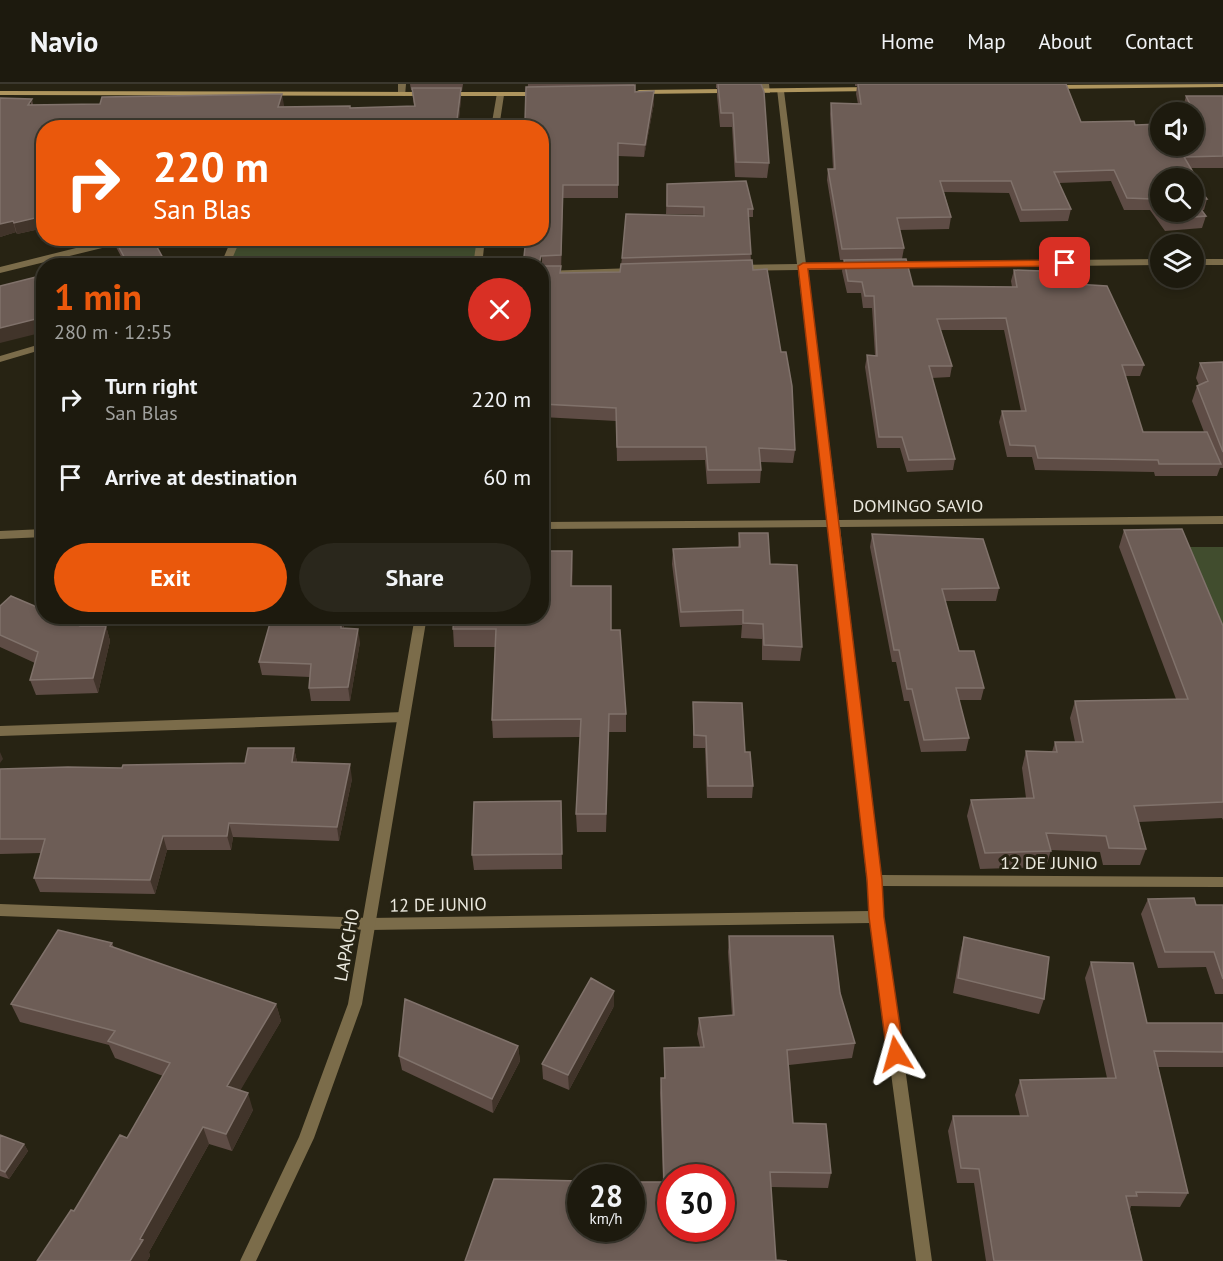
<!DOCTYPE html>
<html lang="en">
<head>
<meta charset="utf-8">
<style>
	body { margin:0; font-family:"PT Sans",sans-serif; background:#2a271c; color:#f1f3f6; height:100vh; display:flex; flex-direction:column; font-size:22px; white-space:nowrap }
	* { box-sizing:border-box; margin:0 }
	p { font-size:20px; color:#a0a19e }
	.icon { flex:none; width:33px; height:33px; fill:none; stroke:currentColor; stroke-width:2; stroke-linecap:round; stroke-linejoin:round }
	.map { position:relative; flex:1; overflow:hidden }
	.drawer { position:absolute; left:36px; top:174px; width:513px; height:366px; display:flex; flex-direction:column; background:#1d1a0e; border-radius:24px; box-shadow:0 3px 9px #0003,0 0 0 2px #3b382e }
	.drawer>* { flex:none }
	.hud { position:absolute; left:36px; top:36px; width:513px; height:126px; border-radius:24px; box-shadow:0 3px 9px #0003,0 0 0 2px #3b382e; background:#ea580c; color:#fff; overflow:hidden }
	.fabs { position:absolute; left:1150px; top:18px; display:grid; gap:12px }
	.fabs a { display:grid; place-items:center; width:54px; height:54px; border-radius:50%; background:#1d1a0e; box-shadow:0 3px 9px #0003,0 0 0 2px #3b382e; font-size:30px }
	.speed { position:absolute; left:567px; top:1080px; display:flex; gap:12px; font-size:30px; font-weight:700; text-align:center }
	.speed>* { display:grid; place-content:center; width:78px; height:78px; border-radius:50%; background:#1d1a0e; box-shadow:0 3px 9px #0003,0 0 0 2px #3b382e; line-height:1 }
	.speed small { font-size:15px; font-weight:400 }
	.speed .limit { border:9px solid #d22; background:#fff; color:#111 }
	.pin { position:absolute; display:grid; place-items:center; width:51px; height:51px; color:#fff; margin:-26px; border-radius:12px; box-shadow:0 3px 9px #0006 }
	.me { position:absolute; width:66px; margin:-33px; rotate:352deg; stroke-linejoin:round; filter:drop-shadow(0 0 4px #0008) }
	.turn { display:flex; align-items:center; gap:21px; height:126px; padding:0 18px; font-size:27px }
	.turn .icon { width:78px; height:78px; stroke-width:2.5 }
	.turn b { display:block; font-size:42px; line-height:51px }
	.round { display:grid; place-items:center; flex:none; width:63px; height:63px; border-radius:32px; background:#2a271c }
	.head { display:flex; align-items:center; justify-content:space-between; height:102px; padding:0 18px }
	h1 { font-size:36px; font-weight:700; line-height:45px; color:#ea580c }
	.primary-button { display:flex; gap:12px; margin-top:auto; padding:12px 18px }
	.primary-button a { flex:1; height:69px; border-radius:36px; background:#ea580c; color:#fff; font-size:24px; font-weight:700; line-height:69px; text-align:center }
	.primary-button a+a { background:#2a271c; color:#f1f3f6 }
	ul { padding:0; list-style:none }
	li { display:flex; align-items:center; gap:18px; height:78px; padding:0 18px }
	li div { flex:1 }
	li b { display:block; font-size:22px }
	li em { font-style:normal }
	header { display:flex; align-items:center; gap:36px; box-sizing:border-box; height:84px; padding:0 30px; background:#1d1a0e; border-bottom:2px solid #3b382e }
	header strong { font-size:28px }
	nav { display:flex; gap:33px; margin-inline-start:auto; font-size:21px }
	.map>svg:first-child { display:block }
	.green { fill:#414d2e }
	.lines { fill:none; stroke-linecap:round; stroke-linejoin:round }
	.service { fill:#7b6c4a; fill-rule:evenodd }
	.minor { fill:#7b6c4a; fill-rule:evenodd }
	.tertiary { fill:#7b6c4a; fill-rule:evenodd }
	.secondary { fill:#ae955e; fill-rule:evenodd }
	.wall { fill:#5e4c45 }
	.shaded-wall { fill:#41342a }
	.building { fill:#6d5d56; stroke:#80726b; stroke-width:1.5; fill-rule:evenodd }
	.route { fill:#ea580c; stroke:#983908; stroke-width:1.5 }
	.labels { text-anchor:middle; stroke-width:6; stroke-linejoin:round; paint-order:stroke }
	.street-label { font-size:18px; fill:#eae8de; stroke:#272313 }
</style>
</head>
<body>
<header>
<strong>Navio</strong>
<nav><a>Home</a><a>Map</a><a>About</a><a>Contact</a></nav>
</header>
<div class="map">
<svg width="1223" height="1177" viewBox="0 0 1223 1177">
	<rect width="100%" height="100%" fill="#272313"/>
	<path class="green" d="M237,155H481L476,181L225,182Z
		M1184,463H1223V558Z"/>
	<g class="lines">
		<path class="service" d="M761,0H769L770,9H764Z"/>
		<path class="minor" d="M398,0H406L405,12L398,10Z
			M777,5L784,7L806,180L857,179L862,182L857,185L807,186L839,436L1223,432V440L840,443L880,791L1223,793V803L881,802L884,833L932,1177H916L871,839L369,846L0,832V820L369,834L870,827L829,443L542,445V438L828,436L798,186L739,187L734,184L739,181L797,180Z
			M116,154H143L0,189V183Z
			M232,154H241L229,182H220Z
			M1161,175V181L892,184L887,181L892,178Z
			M1194,175H1223V181H1194Z
			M635,184L638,185V189L542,193V187Z
			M44,259V265L0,278V272Z
			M44,445V453L0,455V447Z
			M404,628L408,630L410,633L408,636L404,638L0,652V642Z"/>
		<path class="tertiary" d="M497,9L504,11L499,44H491Z
			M477,154H485L482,182H473Z
			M415,532H427L362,920L314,1054L256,1177H240L299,1053L348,920Z"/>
		<path class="secondary" d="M1223,0V3L1050,5L1046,3L1050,1Z
			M871,3L875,5L874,7L639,10L635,8L639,6Z
			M0,7L427,8L431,10L427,12L0,11Z
			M444,8H541L545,10L541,12H444Z"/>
	</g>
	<path class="wall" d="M410,0H463L462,7H461V15L458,44H44V144L17,150L16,148L0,153L32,15L33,21H284L283,23L350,24L414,22L412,6H411Z
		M528,0H634L635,8L654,7V19L644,73L618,72V114H563L561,189L620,188L622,174L704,132V131L666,130L667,100L753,125V133H748L751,176L795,366L793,379L760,378L761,386L760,399L707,400L705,376L617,377L616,337L542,333V154L525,38Z
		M716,0H761L769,79L767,94L735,93L732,43H720L717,12V4H716Z
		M855,0H1066L1081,38L1135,41L1194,62V28H1186L1183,23L1186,12H1223V84H1191L1193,88L1192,93L1161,94V128H1194V97L1207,115L1204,126H1202L1206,132L1202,144L1165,147L1150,126H1124L1111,97L1059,99L1071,125L1068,137L1020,138L1009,109L944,108L951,133L949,145L900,146L904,164L902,175L913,202L1012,203L1011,197L1014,186L1075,200L1144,281L1140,292H1125L1143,348H1204L1192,317L1197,302L1199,301L1196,294L1200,279L1223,278V384H1220L1217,392H1155L1154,388L1035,386L1032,373H1007L999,338L1002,327H1021L1004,246H940L952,282L950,293L932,294L955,375L953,386L907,388L900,364H877L865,283L867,271H875L872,224H863L861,209H847L842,187L844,176H840L827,96L828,85H833L830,30L831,19L858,20L856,10L857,2H855Z
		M113,154H152L163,174L165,182H126L116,163Z
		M1124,446L1223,542V736L1222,734L1139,738L1146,765L1140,781H1103L1100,768L1051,766L1046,783L980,785L967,732L971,716L1026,714L1022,684L1026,667L1052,668L1055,658H1075L1070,634L1075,617L1176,615L1119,463Z
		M739,449L770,480L802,563L800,577L762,576V555L741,554L742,541L680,543L672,480L673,465L738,463Z
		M872,450L999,504L996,517H945L959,567L984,604L981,616H959L969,654L966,667L921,668L909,617H904L896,578H892L870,463Z
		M572,467V502L611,546L626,630V648H609L606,748H577L576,730L580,653L493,654L492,636L495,563H454L453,545Z
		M0,522L80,542H106L110,557L98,609L36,611L30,596L35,579L0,563Z
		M272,532H344V545L360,558L350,617H311L309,604L310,593L262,591L259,578Z
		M693,618L745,668L753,702L752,714H707L705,664H693Z
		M294,664L297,678L352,695L339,757L233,753L231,766H167L155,810L40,808L34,794L41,769L0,770V685L122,684L245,679Z
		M561,717L562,785L474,786L472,771Z
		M1148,815L1196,821H1223V910H1215L1206,883L1158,884L1141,830Z
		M729,852L840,909L855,959L852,974L789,981L793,1039L831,1089L828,1104L771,1103L465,1177L663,1098L660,1009L661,994H664V964L700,963L697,950L699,934L732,931L728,868Z
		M964,853L1044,915L1039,930L953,909L960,869Z
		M112,859L114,864L276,920L281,937L240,1006L253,1026L232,1067L209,1060L149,1168L150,1172L147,1177H37L127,1054L163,992L115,974L109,961L20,938L11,920Z
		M1091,878L1147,939H1223V983H1158L1188,1109L1180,1123L1131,1122L1130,1126L1142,1177H986L974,1099H957L948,1047L953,1032H1020L1015,1011L1020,996L1107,994L1085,894Z
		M614,922L569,1006L543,995L542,980Z
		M518,962L520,977L493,1029L402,986L399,972Z
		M0,1051L24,1060L28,1067L9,1095L0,1092Z"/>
	<path class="shaded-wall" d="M461,4V15L458,44H456Z
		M654,7V19L644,73L645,61Z
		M282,10L284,21L279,34L278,23Z
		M563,101V114L561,184V171Z
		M44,132V144L17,150L14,139Z
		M13,137L16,148L0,153V140Z
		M163,174L165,182H131Z
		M44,233V248L0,259V244Z
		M572,467L573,486L572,520L571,502Z
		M341,532H344L343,558L341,544Z
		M106,542L110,557L98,609L93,594Z
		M358,545L360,558L350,617L348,603Z
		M609,630V648L606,748V730Z
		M294,664L297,678H292Z
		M0,668L3,675L0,679Z
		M350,680L352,695L339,757L337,743Z
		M229,739L233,753L231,766L227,752Z
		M163,752L167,766L155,810L150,796Z
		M614,907V922L569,1006L568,991Z
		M276,920L281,937L233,1019L227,1002Z
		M518,962L520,977L493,1029L492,1015Z
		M248,1009L253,1026L232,1067L226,1050Z
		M203,1043L209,1060L149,1168L150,1172L147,1177H130L140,1155Z
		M24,1060L28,1067L9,1095L5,1088Z"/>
	<path class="building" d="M718,0H761L764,8L769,79L736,78L733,29H721Z
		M858,0H1066L1081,38L1134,37L1135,41L1161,40V62H1194V40H1200L1186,12H1223V72L1184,73L1193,88H1188L1192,94H1161V126L1153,115L1127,114L1114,86L1054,88L1071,125L1022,126L1011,97H940L951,133L897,134L904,164L842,165L828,85H835L831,19L861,20Z
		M635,1V8L654,7L645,61L618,59V101H563L561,171L541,172L539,180L541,182H523L526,154H542V44H516L517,38H525L526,3Z
		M412,4H461L456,44H44V132L14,139L13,137L0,140V14L32,15L28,21L100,20L102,13L282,10L278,23L350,22V24L415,22Z
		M746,97L753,125H748L751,170L622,174L626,130L704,132V123L667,122V100Z
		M1194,97L1207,115H1194Z
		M1194,116L1206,132L1168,135L1162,128H1194Z
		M114,154H152L163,174L129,182Z
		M116,174L120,182H84Z
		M906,175L913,202L1017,203L1014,186L1070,188L1075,200L1107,202L1144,281H1122L1143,348H1207L1221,380H1159L1158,376L1038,374L1035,362L1010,361L1002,327H1026L1006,234L937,235L952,282H929L955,375L909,376L902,353H879L867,271L877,272L874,212H865L862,198L848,197L844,176Z
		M752,176L753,186L767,185L781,268H786L792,302L795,366L759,364L761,386H708L706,363H617L616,324L542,320V182H561L560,189L620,188L621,180Z
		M44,191V233L0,244V202Z
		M1223,278V368L1197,302L1208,297L1200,279Z
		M1182,445L1223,542V718L1134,722L1146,765L1109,764L1106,752L1046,749L1051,767L985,769L971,716L1034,714L1026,667L1057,668L1055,658H1083L1075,617L1188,615L1124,446Z
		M739,449H768L770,480L797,481L802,563L764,561L763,540L743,539V526L681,528L673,465L740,463Z
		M872,450L983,455L999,504L942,505L959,567H974L984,604H956L969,654L924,656L912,605H907L899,566H894Z
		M542,467H572L571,502H611V546H620L626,630H609L606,730H576L581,635L492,636L496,545H453L454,532H542Z
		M11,512L44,526V532H59L80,542H106L93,594L30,596L38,568L0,551V522Z
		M272,532H341V544L358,545L348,603L309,604L311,580L259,578Z
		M693,618L742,619L745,668H750L753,702H708L706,652L694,651Z
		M248,664H294L292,678L350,680L337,743L229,739L227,752H163L150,796L34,794L45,755H0V685L68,683L122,684L123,681L245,679Z
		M561,717L562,770L472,771L474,718Z
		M1194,814L1196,821H1223V895L1214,868H1165L1148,815Z
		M58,846L112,859L110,862L276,920L227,1002L248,1009L226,1050L203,1043L140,1155L143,1156L130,1177H37L71,1126L74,1127L120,1051L127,1054L170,979L108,957L115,947L11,920Z
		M729,852H833L840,909L855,959L787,966L793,1039L826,1040L831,1089L770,1088L776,1176L787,1177H465L494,1095L580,1097V1144H632V1098H664L661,994H665L664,964L704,963L699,934L734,931ZM670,1094H722V1144H670Z
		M964,853L1049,873L1044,915L958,894Z
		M1091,878L1133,879L1147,939H1223V968L1154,967L1188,1109L1136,1108L1137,1112H1126L1142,1177H994L979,1085L961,1084L953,1032H1028L1020,996L1116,994Z
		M591,894L614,907L568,991L542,980Z
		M405,915L518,962L492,1015L399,972Z
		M0,1051L24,1060L5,1088L0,1086Z"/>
	<path class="route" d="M1065,176L1069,177V182L808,185L882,796L884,833L904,970L902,976L896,978L890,976L887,970L869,833L867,796L798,182L803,179Z"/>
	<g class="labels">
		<g class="street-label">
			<text x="918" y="428">DOMINGO SAVIO</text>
			<text x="1049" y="785">12 DE JUNIO</text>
			<text transform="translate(438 821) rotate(-1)" y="6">12 DE JUNIO</text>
			<text transform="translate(347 861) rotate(-80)" y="6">LAPACHO</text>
		</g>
	</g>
</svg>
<div class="fabs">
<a><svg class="icon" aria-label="sound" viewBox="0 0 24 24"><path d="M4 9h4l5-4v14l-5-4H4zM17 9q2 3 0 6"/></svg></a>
<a><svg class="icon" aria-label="search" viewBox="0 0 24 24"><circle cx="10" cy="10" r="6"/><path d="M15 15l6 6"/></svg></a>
<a><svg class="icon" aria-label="layers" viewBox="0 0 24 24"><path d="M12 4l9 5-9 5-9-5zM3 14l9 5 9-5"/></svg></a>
</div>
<div class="speed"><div>28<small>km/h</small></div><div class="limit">30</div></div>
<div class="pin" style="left:1065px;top:179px;background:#d93025"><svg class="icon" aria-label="arrive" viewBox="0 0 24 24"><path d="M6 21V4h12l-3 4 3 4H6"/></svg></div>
<svg class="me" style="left:896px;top:970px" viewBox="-20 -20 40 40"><path d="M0-17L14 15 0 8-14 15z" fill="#ea580c" stroke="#fff" stroke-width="4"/></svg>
<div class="hud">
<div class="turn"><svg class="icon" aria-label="right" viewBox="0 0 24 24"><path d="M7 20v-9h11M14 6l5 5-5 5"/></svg><div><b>220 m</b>San Blas</div></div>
</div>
<section class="drawer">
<div class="head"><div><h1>1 min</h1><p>280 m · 12:55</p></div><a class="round" style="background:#d93025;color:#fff"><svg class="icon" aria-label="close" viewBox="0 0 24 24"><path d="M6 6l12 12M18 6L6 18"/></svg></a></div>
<ul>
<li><svg class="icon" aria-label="right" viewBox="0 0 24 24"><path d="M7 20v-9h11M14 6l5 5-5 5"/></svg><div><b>Turn right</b><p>San Blas</p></div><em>220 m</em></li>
<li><svg class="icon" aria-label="arrive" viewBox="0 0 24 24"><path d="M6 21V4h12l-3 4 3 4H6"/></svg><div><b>Arrive at destination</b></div><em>60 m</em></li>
</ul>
<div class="primary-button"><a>Exit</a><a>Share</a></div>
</section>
</div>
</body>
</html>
